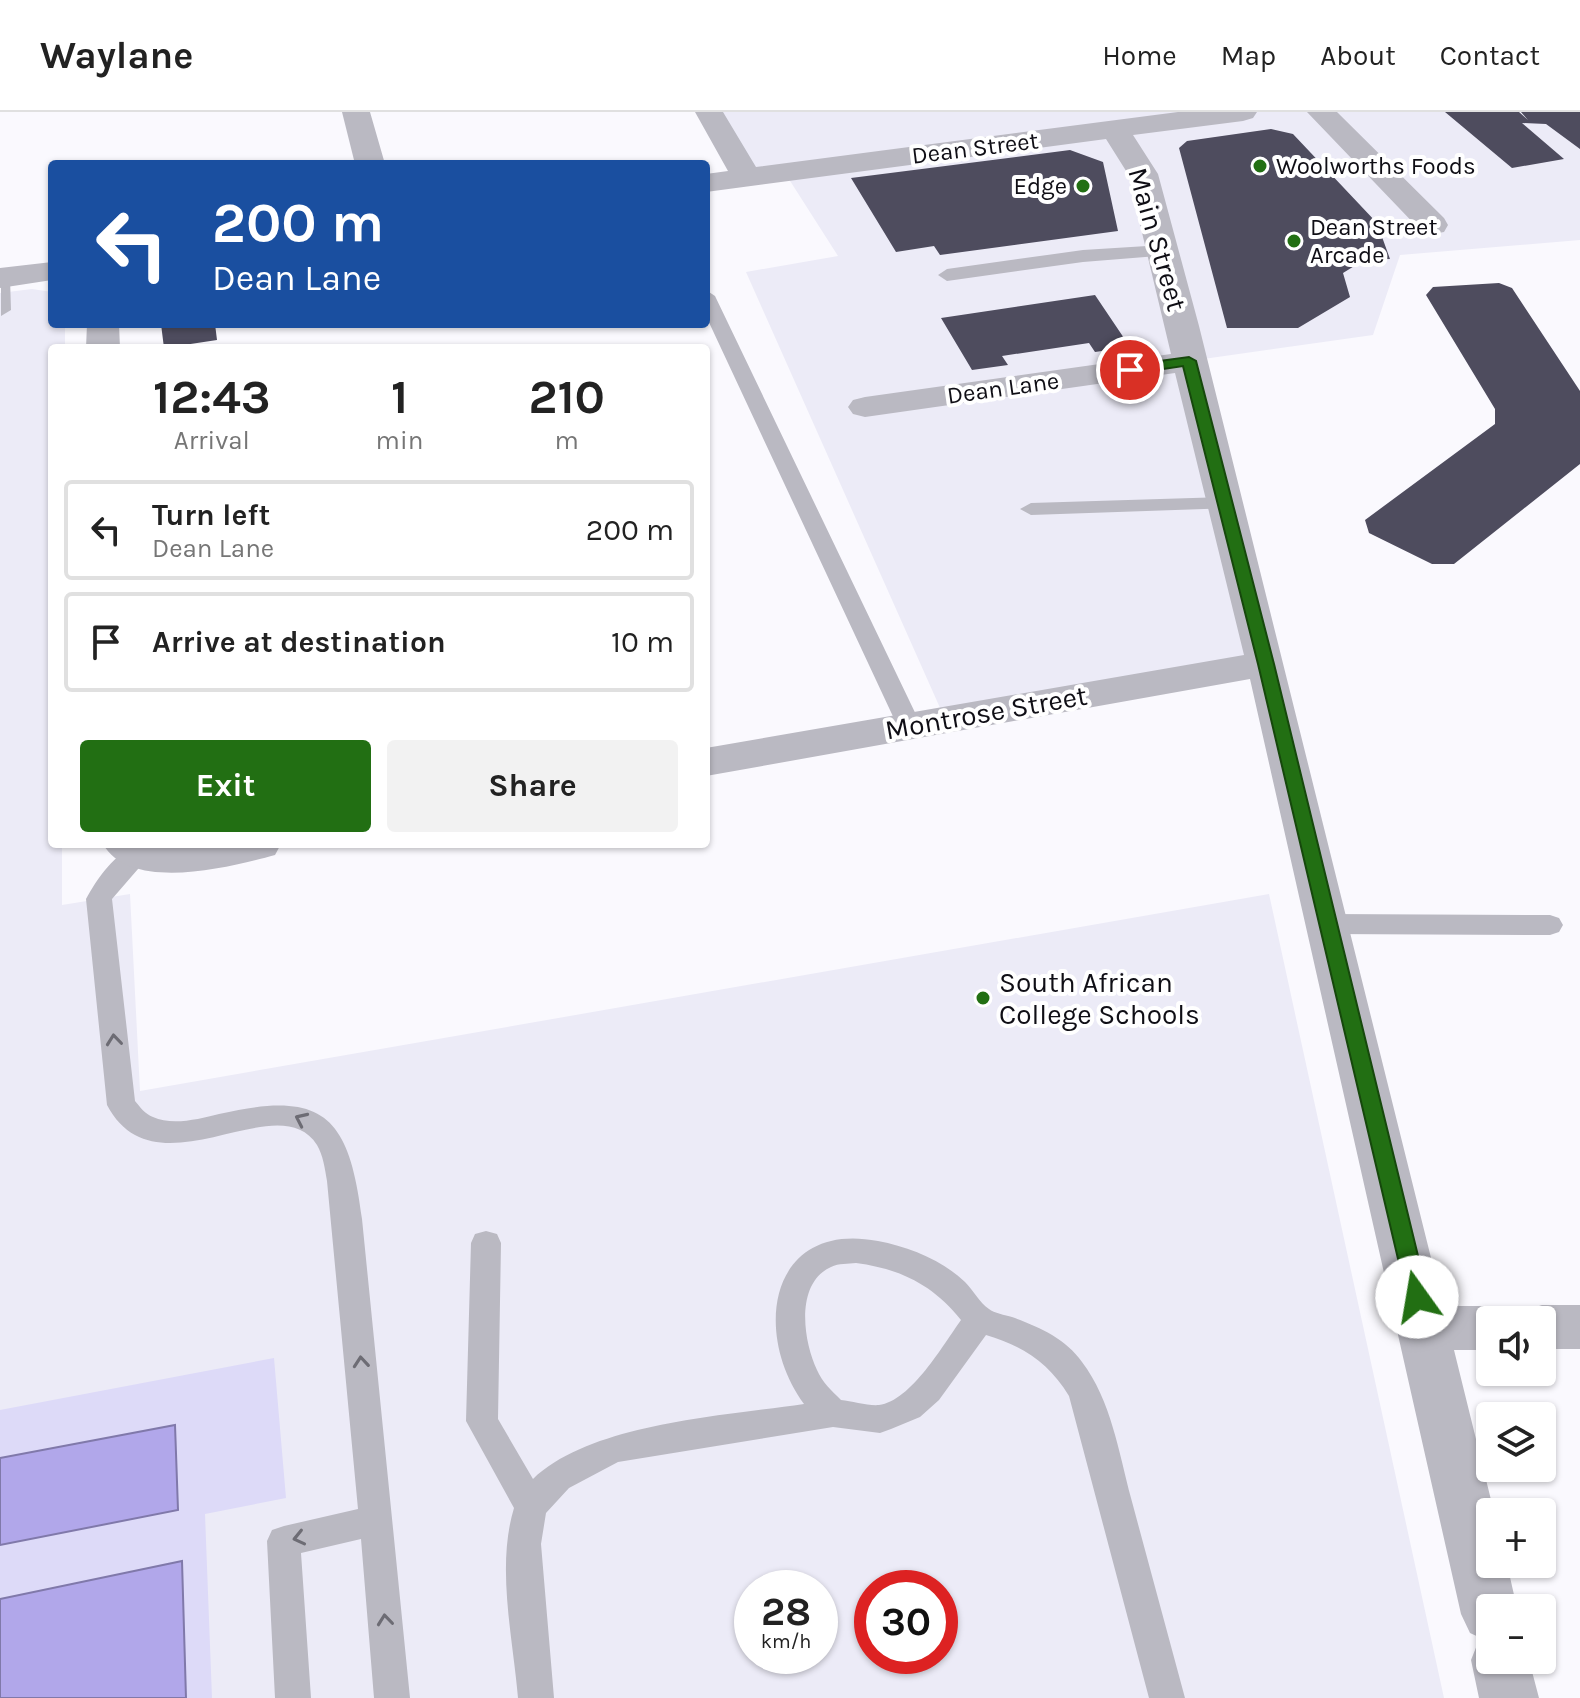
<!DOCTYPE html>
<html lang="en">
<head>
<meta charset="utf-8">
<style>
	body { margin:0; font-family:Karla,sans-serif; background:#f2f2f2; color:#222; height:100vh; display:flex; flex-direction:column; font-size:30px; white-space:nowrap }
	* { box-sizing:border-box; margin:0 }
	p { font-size:26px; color:#767676 }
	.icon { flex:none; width:44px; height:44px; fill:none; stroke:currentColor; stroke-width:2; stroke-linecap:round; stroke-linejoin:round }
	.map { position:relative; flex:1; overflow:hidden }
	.details { position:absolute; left:48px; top:232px; width:662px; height:504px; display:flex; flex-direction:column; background:#fff; border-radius:8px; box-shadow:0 2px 6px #0004 }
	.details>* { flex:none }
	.banner { position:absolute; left:48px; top:48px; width:662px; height:168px; border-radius:8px; box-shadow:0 2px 6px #0004; background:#1a4fa0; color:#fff; overflow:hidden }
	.tools { position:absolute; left:1476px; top:1194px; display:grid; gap:16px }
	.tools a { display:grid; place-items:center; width:80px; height:80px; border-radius:8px; background:#fff; box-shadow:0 2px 6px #0004; font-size:40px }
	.speed { position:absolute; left:734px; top:1458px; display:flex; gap:16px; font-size:40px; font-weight:700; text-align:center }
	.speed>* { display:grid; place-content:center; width:104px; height:104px; border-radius:50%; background:#fff; box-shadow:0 2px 6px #0004; line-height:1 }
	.speed small { font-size:20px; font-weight:400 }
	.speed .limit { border:12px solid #d22; background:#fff; color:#111 }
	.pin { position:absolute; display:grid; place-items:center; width:68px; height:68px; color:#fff; margin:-34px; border:4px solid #fff; border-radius:50%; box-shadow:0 2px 8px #0007 }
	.me { position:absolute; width:88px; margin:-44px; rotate:347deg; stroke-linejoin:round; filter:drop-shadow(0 0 6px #0008) }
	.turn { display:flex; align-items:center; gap:28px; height:168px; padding:0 32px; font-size:36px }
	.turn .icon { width:104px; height:104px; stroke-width:2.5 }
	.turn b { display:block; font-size:56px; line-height:68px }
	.eta { display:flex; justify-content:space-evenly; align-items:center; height:136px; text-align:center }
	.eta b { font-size:48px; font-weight:700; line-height:56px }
	.button { display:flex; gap:16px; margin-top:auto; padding:16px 32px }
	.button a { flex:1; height:92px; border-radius:8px; background:#226f13; color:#fff; font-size:32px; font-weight:700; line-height:92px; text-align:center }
	.button a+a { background:#f2f2f2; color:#222 }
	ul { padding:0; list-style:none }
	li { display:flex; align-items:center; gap:24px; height:100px; margin:0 16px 12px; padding:0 16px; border:4px solid #e0e0e0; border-radius:8px }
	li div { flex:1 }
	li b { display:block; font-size:30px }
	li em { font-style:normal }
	header { display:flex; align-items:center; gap:48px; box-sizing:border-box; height:112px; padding:0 40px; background:#fff; border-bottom:2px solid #e0e0e0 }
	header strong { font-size:38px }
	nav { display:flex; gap:44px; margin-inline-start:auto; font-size:28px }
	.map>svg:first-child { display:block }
	.built { fill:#ecebf7; fill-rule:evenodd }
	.green { fill:#dddaf8 }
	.water { fill:#b1a7ea; stroke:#8079aa; stroke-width:2 }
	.building { fill:#4e4c5e }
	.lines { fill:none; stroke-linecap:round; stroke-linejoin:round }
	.service { fill:#bab9c2; fill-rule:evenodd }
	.minor { fill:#bab9c2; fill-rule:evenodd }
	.oneway { stroke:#6d6c74 }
	.route { fill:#226f13; stroke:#16480c; stroke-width:2 }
	.poi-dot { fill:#226f13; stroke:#fff; stroke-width:3 }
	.labels { text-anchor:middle; stroke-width:8; stroke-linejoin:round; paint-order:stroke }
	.far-street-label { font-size:24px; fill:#0f0e15; stroke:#fff }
	.far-poi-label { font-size:24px; fill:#0f0e15; stroke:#fff; text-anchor:start }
	.street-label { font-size:28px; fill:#0f0e15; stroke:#fff }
	.poi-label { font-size:28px; fill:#0f0e15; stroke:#fff; text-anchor:start }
</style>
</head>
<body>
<header>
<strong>Waylane</strong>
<nav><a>Home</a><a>Map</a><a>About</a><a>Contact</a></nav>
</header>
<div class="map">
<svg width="1580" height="1586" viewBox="0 0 1580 1586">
	<rect width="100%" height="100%" fill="#faf9fe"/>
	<path class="built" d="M709,0H1580V128L1400,143L1373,223L1189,249L1266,552L945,607L746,160L838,144L785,61L747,66Z
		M32,177L52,180V212H65V236H52V732H62V793L130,782L140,979L1269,782L1444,1586H0V181ZM752,1476H820V1544H752ZM872,1476H940V1544H872Z"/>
	<path class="green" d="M274,1246L286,1386L205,1402L212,1586H0V1298Z"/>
	<path class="water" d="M175,1313L178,1398L0,1433V1346Z
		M182,1449L186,1586H0V1487Z"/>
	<path class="building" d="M1445,0H1519L1528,8L1521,0H1580V37L1546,12L1522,11L1564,47L1512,56Z
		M1271,17L1293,22L1377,111L1390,147L1364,148L1343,161L1350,185L1298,216H1227L1179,36L1187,29Z
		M1070,38L1103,50L1118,119L940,143L934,134L896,140L851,66Z
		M1499,171L1512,176L1580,279V352L1454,452H1432L1369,421L1365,408L1495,312V297L1426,183L1433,175Z
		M1095,183L1130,235L1095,240L1089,231L1002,244L1008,253L972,258L941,206Z
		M161,212H215L217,228L164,236Z"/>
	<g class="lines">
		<path class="service" d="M1163,133L1170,135L1172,139L1170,143L1083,150L947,169L938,163L947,157L1083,138Z
			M1,160L10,166L11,198L1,204Z
			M706,178L715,184L921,613L917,619H901L897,613L706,204Z
			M1225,385L1236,391L1233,396L1031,403L1020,397L1031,391Z
			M138,733L147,736L151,742L112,787L135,989C140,995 145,1002 153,1005C172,1014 199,1007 219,1002C323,978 349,1003 362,1107L410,1586H374L361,1427L301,1441L311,1586H275L267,1429L272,1418L284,1414L358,1397L327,1069C325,1057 323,1043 317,1033C277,971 156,1086 107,993L86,787C97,767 115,740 138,733Z
			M1328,802L1550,803L1559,806L1563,813L1559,820L1550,823L1328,822L1319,819L1315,812L1319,805Z
			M486,1119L497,1122L501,1131L498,1307L533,1367C592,1311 724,1304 804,1292C752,1221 769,1108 878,1129C909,1135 942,1148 965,1170C973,1178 980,1191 989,1197C994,1201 1005,1203 1012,1205C1039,1215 1065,1226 1082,1250C1111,1288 1119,1341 1131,1386C1149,1453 1167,1519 1185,1586H1149L1069,1284C1049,1251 1023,1234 986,1223L939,1288L920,1305L891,1317L880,1321L833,1315L618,1350L569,1376L546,1401L541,1432L554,1586H518C513,1526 496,1455 514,1396L466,1309L471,1131L475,1122ZM856,1151C901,1157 933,1173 961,1208C943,1233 911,1289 879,1293C868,1294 852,1289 841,1288C832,1279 822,1270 817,1258C803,1229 795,1171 831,1155C839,1151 848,1152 856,1151Z"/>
		<path class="minor" d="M342,0H370L385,52H355Z
			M695,0H723L756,55L1178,0H1257L1253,6L1243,9L1133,23L1158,62L1199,214L1443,1194H1490L1508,1200L1512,1208H1490V1238H1454L1494,1400H1490V1452H1507L1517,1496H1490V1548H1529L1539,1586H1479L1471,1548L1479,1528L1483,1527L1470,1521L1461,1502L1250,567L706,664V636L1244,543L1175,261L865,305L853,302L848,295L853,288L865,285L1171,242L1128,62L1106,27L706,80V62L728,59Z
			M1307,0H1337L1444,106L1448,113L1444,120L1433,122L1422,120Z
			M52,150V168L0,176V156Z
			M87,212H119L120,236H86Z
			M103,732H281L275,743C231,755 131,781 103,732Z
			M1542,1193H1580V1237H1542V1208H1519L1524,1199Z"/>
	</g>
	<defs><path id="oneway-chevron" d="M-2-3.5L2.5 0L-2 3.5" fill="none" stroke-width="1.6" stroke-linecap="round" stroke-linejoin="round" transform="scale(2)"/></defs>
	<g class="oneway">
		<use href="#oneway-chevron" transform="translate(114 928) rotate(-96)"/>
		<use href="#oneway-chevron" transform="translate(301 1007) rotate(-155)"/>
		<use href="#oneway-chevron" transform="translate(361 1250) rotate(-95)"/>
		<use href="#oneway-chevron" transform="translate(299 1426) rotate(167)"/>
		<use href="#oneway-chevron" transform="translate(385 1508) rotate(-96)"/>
	</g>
	<path class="route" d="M1189,245L1196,249L1274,552L1428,1185L1425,1191L1417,1194L1410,1191L1407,1185L1258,552L1183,254L1130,262L1123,258L1130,253Z"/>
	<g class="poi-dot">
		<circle cx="1260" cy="54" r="8"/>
		<circle cx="1083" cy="74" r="8"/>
		<circle cx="1294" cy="129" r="8"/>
		<circle cx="983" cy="886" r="8"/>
	</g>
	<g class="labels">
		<g class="far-street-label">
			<text transform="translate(975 36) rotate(-7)" y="8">Dean Street</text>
			<text transform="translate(1003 276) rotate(-8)" y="8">Dean Lane</text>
		</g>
		<g class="far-poi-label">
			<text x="1276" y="62">Woolworths Foods</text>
			<text x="1067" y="82" text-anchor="end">Edge</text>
			<text x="1310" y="123">Dean Street<tspan x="1310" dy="28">Arcade</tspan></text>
		</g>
		<g class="street-label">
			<text transform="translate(1158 127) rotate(74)" y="10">Main Street</text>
			<text transform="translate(986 600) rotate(-10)" y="10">Montrose Street</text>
		</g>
		<g class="poi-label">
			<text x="999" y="880">South African<tspan x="999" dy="32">College Schools</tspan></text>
		</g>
	</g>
</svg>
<div class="tools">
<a><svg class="icon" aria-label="sound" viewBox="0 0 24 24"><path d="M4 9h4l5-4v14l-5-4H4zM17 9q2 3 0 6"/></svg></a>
<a><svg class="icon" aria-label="layers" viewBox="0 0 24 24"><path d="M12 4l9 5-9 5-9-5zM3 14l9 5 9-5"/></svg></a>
<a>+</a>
<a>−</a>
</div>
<div class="speed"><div>28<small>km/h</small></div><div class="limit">30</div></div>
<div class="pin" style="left:1130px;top:258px;background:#d93025"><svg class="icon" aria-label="arrive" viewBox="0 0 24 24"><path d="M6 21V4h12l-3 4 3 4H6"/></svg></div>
<svg class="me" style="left:1417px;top:1185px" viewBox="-20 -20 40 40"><circle r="19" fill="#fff"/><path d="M0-13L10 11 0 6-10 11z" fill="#226f13"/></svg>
<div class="banner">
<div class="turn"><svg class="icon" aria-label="left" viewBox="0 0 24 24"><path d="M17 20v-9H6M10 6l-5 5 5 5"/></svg><div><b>200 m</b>Dean Lane</div></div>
</div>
<section class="details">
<div class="eta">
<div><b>12:43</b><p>Arrival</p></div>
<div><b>1</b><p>min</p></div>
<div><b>210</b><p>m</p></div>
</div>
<ul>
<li><svg class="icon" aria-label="left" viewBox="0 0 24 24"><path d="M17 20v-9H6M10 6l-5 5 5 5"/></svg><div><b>Turn left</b><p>Dean Lane</p></div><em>200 m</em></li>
<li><svg class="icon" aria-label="arrive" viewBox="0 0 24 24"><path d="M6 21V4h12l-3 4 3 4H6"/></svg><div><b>Arrive at destination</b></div><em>10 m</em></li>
</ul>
<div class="button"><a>Exit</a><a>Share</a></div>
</section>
</div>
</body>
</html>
